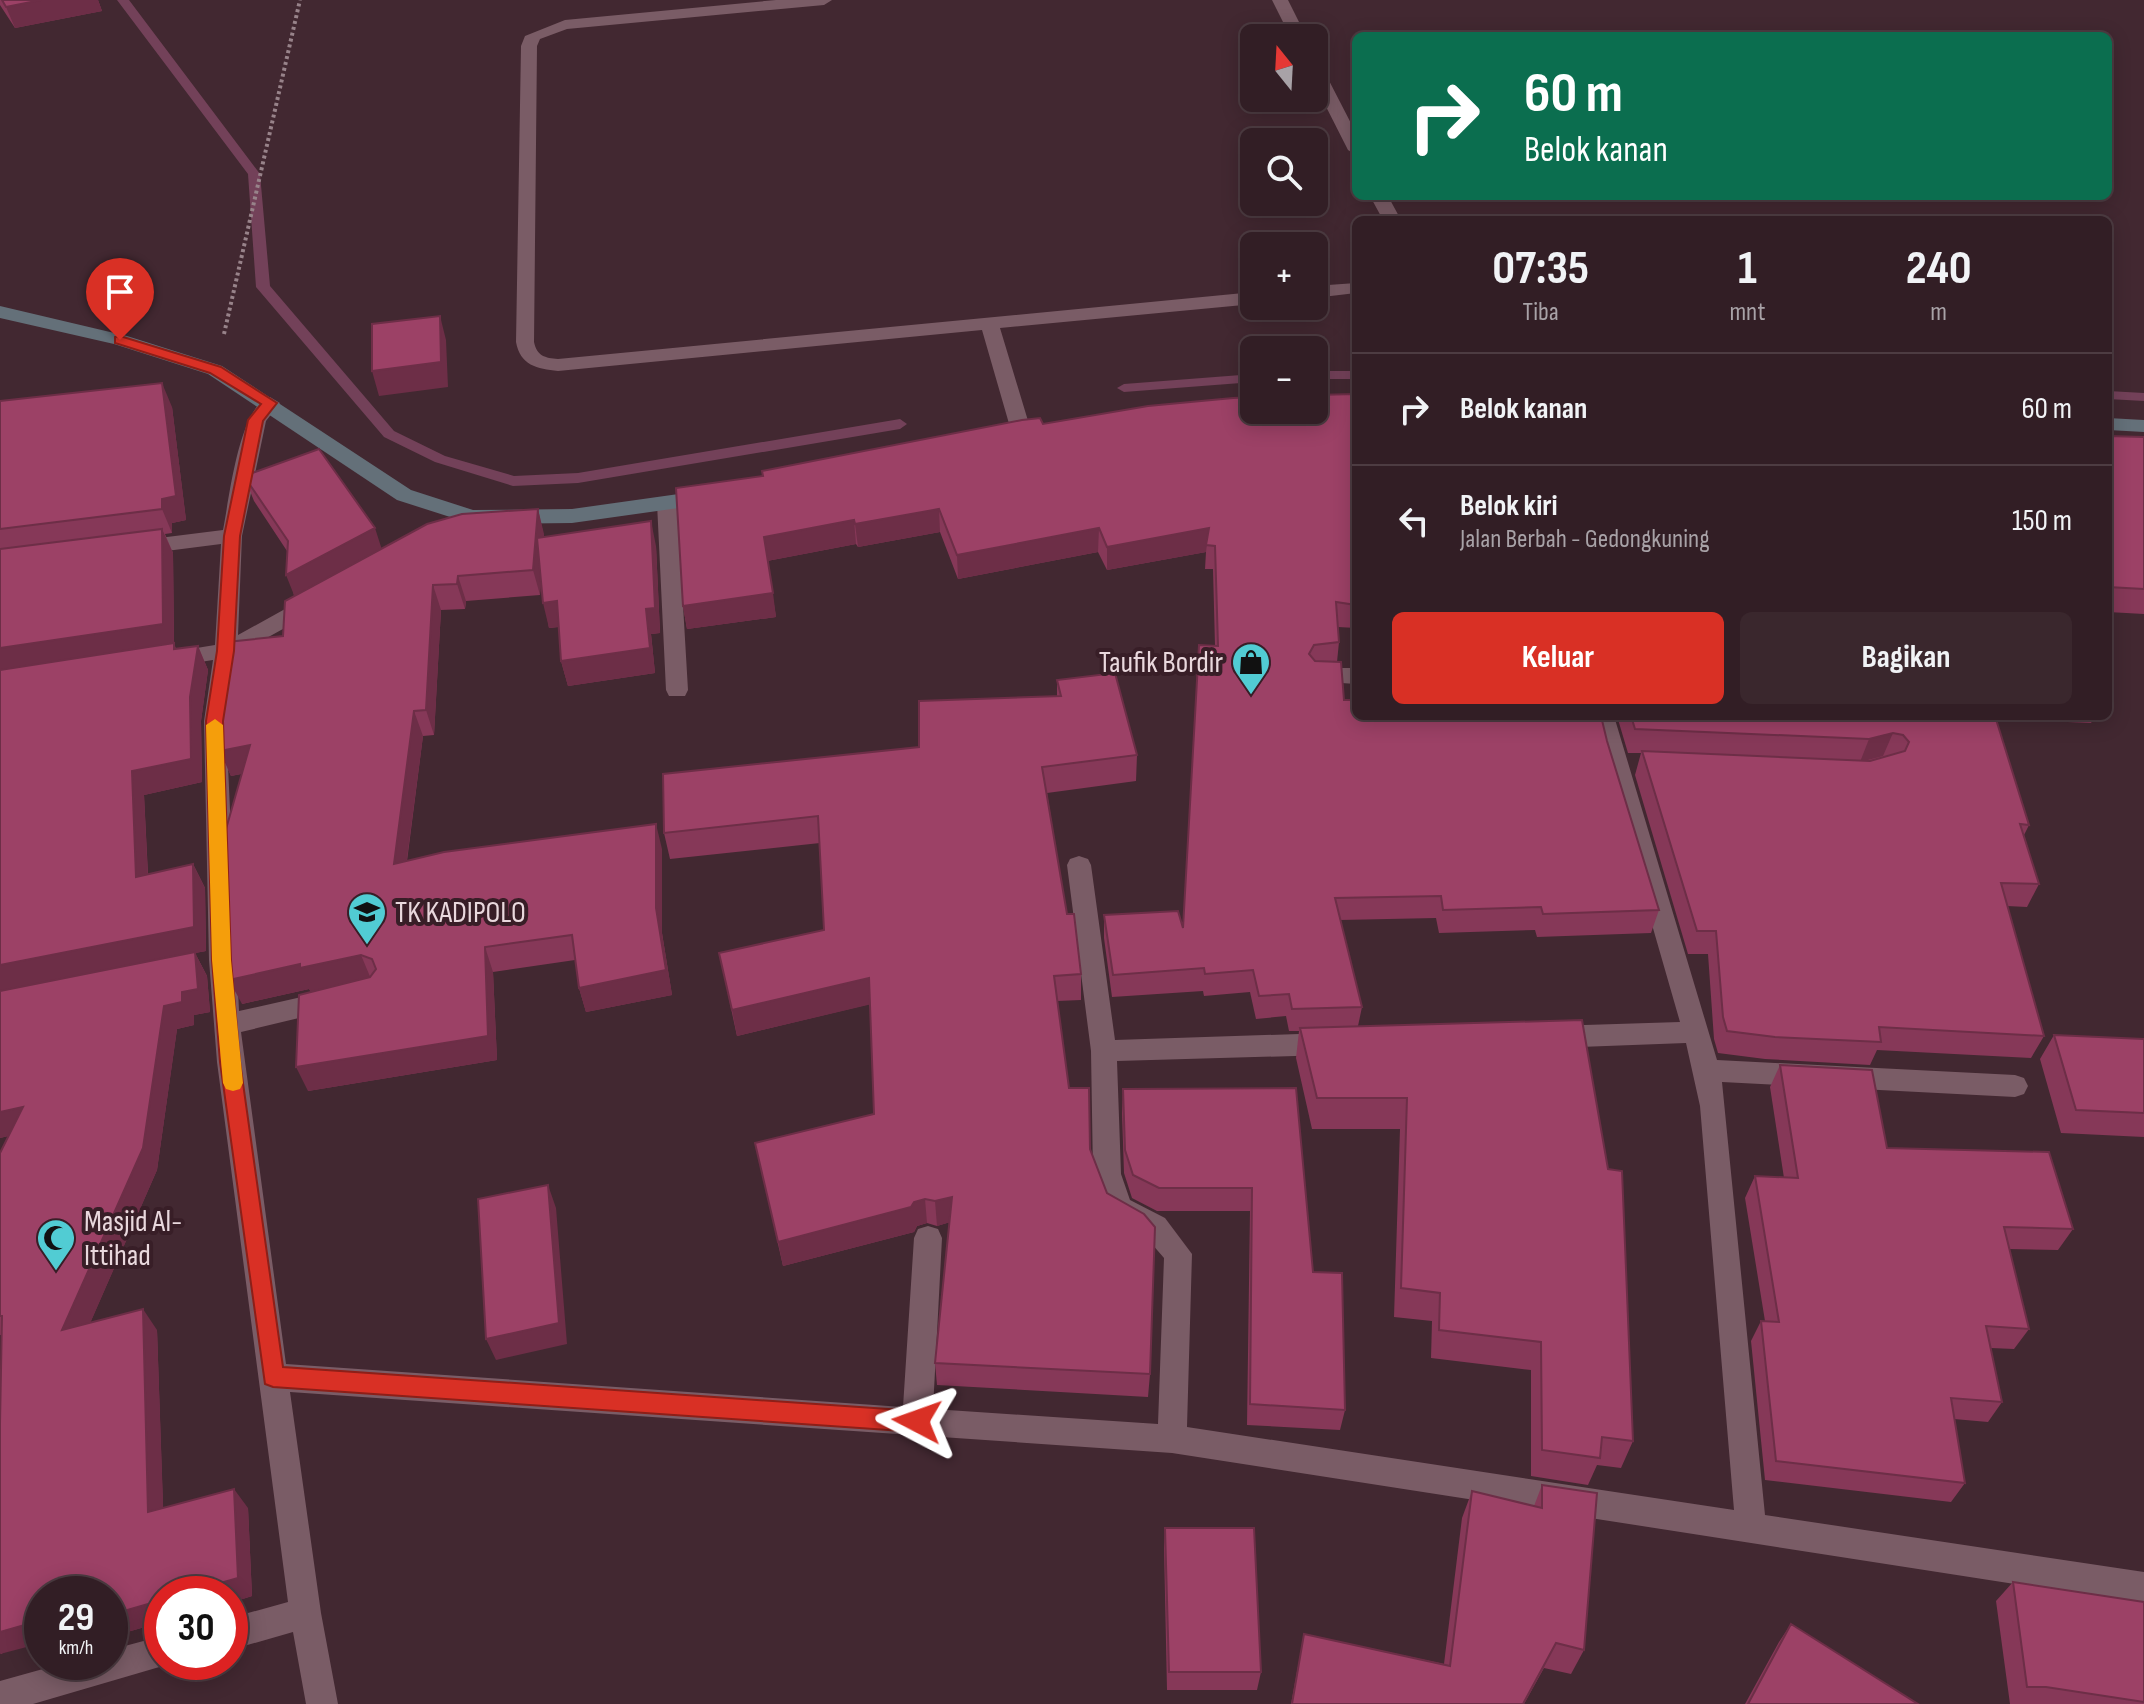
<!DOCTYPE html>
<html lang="id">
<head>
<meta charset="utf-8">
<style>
	body { margin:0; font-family:"Sofia Sans Condensed",sans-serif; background:#3a272d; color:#f1f3f6; height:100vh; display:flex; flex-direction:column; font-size:30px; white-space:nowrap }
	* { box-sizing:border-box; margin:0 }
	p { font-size:26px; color:#a8a2a7 }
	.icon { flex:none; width:44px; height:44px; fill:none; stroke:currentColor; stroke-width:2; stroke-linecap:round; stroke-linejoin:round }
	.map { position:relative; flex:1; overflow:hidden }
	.sheet { position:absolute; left:1352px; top:216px; width:760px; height:504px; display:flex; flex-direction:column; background:#321e25; border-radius:12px; box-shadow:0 4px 20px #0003,0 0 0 2px #4d3c42 }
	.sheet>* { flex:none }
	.guide { position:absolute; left:1352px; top:32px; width:760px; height:168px; border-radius:12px; box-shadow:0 4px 20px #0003,0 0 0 2px #4d3c42; background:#0b6e4f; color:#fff; overflow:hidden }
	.needle { width:52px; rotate:342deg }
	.buttons { position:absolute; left:1240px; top:24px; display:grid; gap:16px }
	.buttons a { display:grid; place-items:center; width:88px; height:88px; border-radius:12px; background:#321e25; box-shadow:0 4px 20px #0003,0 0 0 2px #4d3c42; font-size:40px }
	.speed { position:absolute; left:24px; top:1576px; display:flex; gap:16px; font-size:40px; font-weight:700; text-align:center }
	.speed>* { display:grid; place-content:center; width:104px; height:104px; border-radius:50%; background:#321e25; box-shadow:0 4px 20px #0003,0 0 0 2px #4d3c42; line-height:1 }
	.speed small { font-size:20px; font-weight:400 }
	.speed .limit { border:12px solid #d22; background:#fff; color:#111 }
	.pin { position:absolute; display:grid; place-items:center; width:68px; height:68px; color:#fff; margin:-82px -34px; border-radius:50% 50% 50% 0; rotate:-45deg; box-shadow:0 0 8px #0007 }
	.pin .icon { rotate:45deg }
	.me { position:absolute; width:88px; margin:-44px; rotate:274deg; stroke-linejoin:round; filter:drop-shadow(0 0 6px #0008) }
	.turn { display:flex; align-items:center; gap:28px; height:168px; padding:0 40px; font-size:36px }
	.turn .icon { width:104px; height:104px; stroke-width:2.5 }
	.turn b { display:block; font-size:56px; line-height:68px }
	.eta { display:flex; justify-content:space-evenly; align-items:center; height:136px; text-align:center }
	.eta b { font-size:48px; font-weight:700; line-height:56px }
	.button { display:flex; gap:16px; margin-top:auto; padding:16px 40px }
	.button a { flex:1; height:92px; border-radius:12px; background:#d93025; color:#fff; font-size:32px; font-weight:700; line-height:92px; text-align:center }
	.button a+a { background:#3a272d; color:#f1f3f6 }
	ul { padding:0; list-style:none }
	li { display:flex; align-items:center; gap:24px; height:112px; padding:0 40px; border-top:2px solid #4d3c42 }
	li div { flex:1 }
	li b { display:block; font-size:30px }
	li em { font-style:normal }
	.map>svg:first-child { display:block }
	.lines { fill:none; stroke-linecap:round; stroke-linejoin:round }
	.stream { fill:#734159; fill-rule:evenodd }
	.path { stroke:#98838a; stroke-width:4; stroke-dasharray:3 3; stroke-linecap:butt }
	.service { fill:#7a5c66; fill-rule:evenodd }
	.minor { fill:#7a5c66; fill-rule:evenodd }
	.secondary { fill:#647079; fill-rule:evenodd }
	.wall { fill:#863858 }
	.shaded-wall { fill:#6d2e47 }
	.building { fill:#9c4166; stroke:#6d2e47; stroke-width:2 }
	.route { fill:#d93025; stroke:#8d1f18; stroke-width:2 }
	.slow { fill:#f59e0b }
	.labels { text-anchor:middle; stroke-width:8; stroke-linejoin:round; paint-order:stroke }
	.poi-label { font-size:30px; fill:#e9d8dd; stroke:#381e27; text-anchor:start }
</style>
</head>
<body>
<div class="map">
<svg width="2144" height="1704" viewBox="0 0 2144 1704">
	<rect width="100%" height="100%" fill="#422831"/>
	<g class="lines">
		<path class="stream" d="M117,0H129L260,174L270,286L394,431L445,456L514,476L578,473L900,419L907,424L900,429L578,483L513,486L435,462L384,437L256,287L248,174Z
			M1314,371H1356V379H1314Z
			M1254,374V382L1124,392L1117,388L1124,384Z
			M2108,391L2144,393V401L2108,399Z"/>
		<path class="path" d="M224,334L300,0"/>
		<path class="service" d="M776,0H832L824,5L567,29L540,39L537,46L534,342C537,356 545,358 558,359L1254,292V304L1000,328L1032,434L1022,440L1012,434L982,330L558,371C537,369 520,365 516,342L521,46L525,36L565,20Z
			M1272,0H1288L1307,38H1291Z
			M1314,62L1322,67L1356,133V155L1348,150L1314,83Z
			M1370,196H1388L1401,220H1383Z
			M1356,283V293L1314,298V286Z"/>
		<path class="minor" d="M270,397L280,403L266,421L242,536L238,635L303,599H319L322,604L319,609L236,655L226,721L239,1011L328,991L337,994L341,1001L337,1008L328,1011L241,1032L286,1364L903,1407L914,1238L918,1229L928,1226L938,1229L942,1238L933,1409L1158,1424L1164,1258L1145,1236L1109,1216L1093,1174L1091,1051L1067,865L1070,859L1079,856L1088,859L1091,865L1115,1040L1328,1033L1337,1037L1341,1044L1337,1051L1328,1055L1117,1061L1121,1174L1130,1200L1165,1218L1192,1254L1187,1427L1734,1510L1700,1106L1686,1043L1553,1048L1544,1044L1540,1037L1544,1030L1553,1026L1680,1022L1592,716H1614L1717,1060L2015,1075L2024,1078L2028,1086L2024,1094L2015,1097L1722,1082L1765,1515L2144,1572V1604L1172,1453L290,1392L321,1613L338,1704H306L293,1632L230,1650V1618L288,1602L217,1062L209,960L204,721L213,660L168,667L160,664L157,659L160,654L215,645L221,544L135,555L125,548L135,541L223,530C229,501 239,405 270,397Z
			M667,496L677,503L688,690L685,696H669L666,690L657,503Z
			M1320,668H1356V684L1312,681L1309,676L1312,671Z
			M162,1636V1662L173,1663L33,1704H0V1681L68,1662H110V1650Z"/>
		<path class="secondary" d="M0,306L127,336L222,366L411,490L473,510L572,509L707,490L717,497L707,504L572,523L472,524L397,500L208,374L114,344L0,318Z
			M2108,418L2144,420V432L2108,430Z"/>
	</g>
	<path class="wall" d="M0,0H98L102,11L15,28L0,5Z
		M1356,394V628L1338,627L1339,642L1337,662L1344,700L1607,741L1659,910L1651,933L1537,937L1535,930L1439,933L1436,918L1340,920L1362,1007L1358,1026L1633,1441L1621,1468L1597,1465L1588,1485L1531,1476V1370L1431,1358L1432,1321L1394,1317L1400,1129H1312L1296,1058L1299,1031H1289L1286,1016L1256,1019L1250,992L1204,996L1203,991L1112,997L1104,938V915L1183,928L1215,646L1213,569H1205L1206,552L1107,570L1098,552L958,579L940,532L858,547L856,544L767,561L776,617L687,629L683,606L762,476V471L1043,424Z
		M0,401L172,407L186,520L172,523V533L165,534L173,553L174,643L176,649L198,646L208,670L201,721L202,782L144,795L148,874L193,864L205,888L206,951L195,953L207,976L210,1012L194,1015V1025L177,1029L157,1170L90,1323L157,1330L163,1508H248L252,1596L230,1603V1594L162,1622L110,1637V1594L1,1654L2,1335H0V1153L8,1136L0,1138Z
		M2108,436L2144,437V614L2108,612Z
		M244,476L382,549L538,509L544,537L656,546L660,633L651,634L655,673L568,686L561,661L559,627L549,628L541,581L540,595L466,601L465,609L441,610L434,735L423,736L407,861L662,849V933L672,995L586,1012L579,988L575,960L493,972L497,1060L308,1091L311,992L309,989L242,1004L241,774L231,776L220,751L283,636L294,596L287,551L254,501Z
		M1057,680L1137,755L1136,781L1047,793L1067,914L1081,974V1000L1057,1001L1069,1088L1090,1149L1150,1374L1148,1397L937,1385L935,1363L950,1222L937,1226L927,1223L917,1226L914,1232L783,1266L755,1143L874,1114L870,1004L737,1036L719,953L824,930L820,843L670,859L664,833L919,747L1057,696Z
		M1617,716H2095L2091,723L1996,719L2029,825L2024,835L2039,884L2027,907L2007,906L2044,1036L2031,1058L1877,1050L1870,1065L1765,1059L1718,1053L1714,1039L1708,954H1688L1635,775L1641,753H1628Z
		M2054,1035L2144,1039V1137L2061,1133L2040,1059Z
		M1780,1065L1887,1148L2073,1229L2058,1250L2009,1249L2029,1329L2014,1349L1991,1348L2002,1402L1988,1422L1954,1419L1965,1483L1951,1502L1765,1480L1751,1341L1761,1321H1765L1745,1198L1755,1176L1784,1178L1770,1087Z
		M1296,1088L1313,1272L1345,1410L1340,1430L1247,1425L1250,1211H1157L1132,1198L1124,1173L1122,1113L1123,1089Z
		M1542,1485L1584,1650L1571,1674L1544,1668L1524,1704H1291L1304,1634L1444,1664L1462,1518L1472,1491L1534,1506Z
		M1165,1528L1261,1672L1257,1690H1167L1164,1548Z
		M2013,1582L2144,1602V1704H2010L1996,1601Z
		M1791,1624L1918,1704H1745L1779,1642Z"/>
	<path class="shaded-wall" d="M41,0H98L102,11L15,28L6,7Z
		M440,316L446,340L448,387L379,396L372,371Z
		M162,383L172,407L186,520L172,523V533L162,509Z
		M538,509L544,534L540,595L533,570Z
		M939,509L940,532L858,547L855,524Z
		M854,520L856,544L767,561L764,537Z
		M651,521L656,546L660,633L651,634L655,673L568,686L561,661L646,609Z
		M375,528L383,553L296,600L286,575Z
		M1099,528L1098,552L958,579L957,555Z
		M1209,528L1206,552L1107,570V547Z
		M162,529L173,553L174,648L0,674V648Z
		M458,576L466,601L465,609L457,584Z
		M433,585L441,610L434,735L426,710Z
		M773,593L776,617L687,629L683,606Z
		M557,601L564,626L549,628L543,603Z
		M198,646L208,670L201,721L202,782L144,795L149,900L136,877L132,771L190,697Z
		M414,711L423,736L403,889L394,864Z
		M1893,733L1883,756L1860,762L1869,739Z
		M250,745L261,770L231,776L220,751Z
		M656,824L662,849V933L672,995L586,1012L579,988L656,908Z
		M193,864L205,888L206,951L195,953L207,976L210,1012L194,1015V1025L177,1029L157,1170L78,1351L62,1330L143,1148L0,991V965Z
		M485,947L493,972L497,1060L308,1091L296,1067Z
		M361,955L371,979L311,992L309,989L242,1004L229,980L300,964Z
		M869,978L872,1004L737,1036L732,1010Z
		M23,1107L38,1129L0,1138V1112Z
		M548,1185L556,1208L567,1344L496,1360L486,1339Z
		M952,1197L954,1221L937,1226L935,1201Z
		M925,1199L927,1223L917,1226L914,1232L783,1266L778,1242Z
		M143,1309L157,1330L164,1531L148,1512Z
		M234,1489L248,1508L252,1596L230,1603V1594H182Z
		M162,1600V1622L110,1637V1615Z
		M42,1620V1643L0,1654V1632Z"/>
	<path class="building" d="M2,0H41L6,7Z
		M440,316L441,362L372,371V324Z
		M162,383L176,496L162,499V509L0,529V401Z
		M1356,394V605L1336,602L1339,642L1314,645L1309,654L1315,661L1341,662L1344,700H1356V716H1601L1607,741L1659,910L1543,914L1541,907L1443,910L1441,896L1335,898L1362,1007L1292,1009L1289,994L1259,996L1253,970L1205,974L1204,968L1113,975L1104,915L1178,911L1183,928L1199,645L1218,646L1215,546L1206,545L1209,528L1107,547L1099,528L957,555L939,509L855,524L854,520L764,537L773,593L683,606L676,488L763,476L762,471L1022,420L1040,418L1043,424L1148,406L1233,398L1254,397V410H1314V395Z
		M2108,436L2144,437V589L2108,587Z
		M319,449L375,528L286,575L288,541L244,476Z
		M538,509L533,570L458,576L457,584L433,585L426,710L414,711L394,864L444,852L656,824V908L666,970L579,988L572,935L485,947L488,1036L296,1067L299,995L370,977L376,969L372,959L361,955L300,968V964L229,980L224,836L250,745L220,751L218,696L227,642L283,636L285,601L427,524L462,514Z
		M651,521L655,608L646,609L650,648L561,661L557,601L543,603L537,538Z
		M162,529L163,624L0,648V549Z
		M174,643V649L198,646L190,697L191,759L132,771L136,877L193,864L194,927L0,965V670Z
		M1115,673L1137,755L1042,767L1067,914H1074L1081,974L1054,976L1069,1088H1089L1090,1149L1107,1193L1144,1214L1155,1227L1150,1374L935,1363L952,1197L935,1201L925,1199L914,1202L911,1207L778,1242L755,1143L874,1114L869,978L732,1010L719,953L824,930L818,816L664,833L663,774L919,747V701L1061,696L1057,680Z
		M1631,716H1995L2029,825L2020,824L2039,884L2001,883L2044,1036L1879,1027L1881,1042L1775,1037L1727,1031L1723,1017L1716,931H1697L1642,751L1870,761L1905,751L1909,742L1903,735L1893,733L1869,739L1635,729Z
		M195,952L198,989L182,992V1002L164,1006L143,1148L62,1330L143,1309L148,1512L234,1489L238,1578L182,1594H162V1600L110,1615V1594H42V1620L0,1632V1423L2,1316H0V1153L23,1107L0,1112V991Z
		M1582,1020L1608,1169L1622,1171L1633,1441L1602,1437L1600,1458L1542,1450L1541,1342L1439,1330L1440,1293L1401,1288L1407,1098H1317L1300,1028Z
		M2054,1035L2144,1039V1113L2076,1110Z
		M1780,1065L1872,1070L1887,1148L2049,1152L2073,1229L2004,1227L2029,1329L1986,1326L2002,1402L1951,1398L1965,1483L1776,1461L1761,1321L1779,1322L1755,1176L1798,1178Z
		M1296,1088L1313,1272L1342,1273L1345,1410L1250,1404L1252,1188H1159L1133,1175L1125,1150L1123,1089Z
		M548,1185L559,1323L486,1339L478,1199Z
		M1542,1485L1597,1493L1584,1650L1556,1643L1523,1704H1292L1304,1634L1450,1666L1472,1491L1542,1508Z
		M1165,1528H1254L1261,1672H1169Z
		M2013,1582L2144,1602V1702L2046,1687H2027Z
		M1791,1624L1918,1704H1748Z"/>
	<path class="route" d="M120,336L221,367L277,403L263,421L240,536L234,651L223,721L231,960L240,1062L283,1367L917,1411L925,1414L928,1421L925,1429L917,1432L273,1387L265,1384L220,1062L212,960L206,721L217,651L224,536L248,420L261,404L210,373L115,343V337Z"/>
	<path class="slow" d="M215,719L223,725L231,960L243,1083L240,1089L233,1091L226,1089L223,1083L212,960L206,725Z"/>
	<defs>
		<g id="shop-pin" transform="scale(2)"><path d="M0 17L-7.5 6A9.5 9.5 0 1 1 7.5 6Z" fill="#51ccd3" stroke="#381e27"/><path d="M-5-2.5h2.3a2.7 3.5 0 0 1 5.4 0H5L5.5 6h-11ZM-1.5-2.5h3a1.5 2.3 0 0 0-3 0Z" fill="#111"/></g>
		<g id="school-pin" transform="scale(2)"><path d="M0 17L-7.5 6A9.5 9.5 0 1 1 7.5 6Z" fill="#51ccd3" stroke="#381e27"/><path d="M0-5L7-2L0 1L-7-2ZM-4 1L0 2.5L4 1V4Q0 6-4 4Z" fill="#111"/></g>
		<g id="mosque-pin" transform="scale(2)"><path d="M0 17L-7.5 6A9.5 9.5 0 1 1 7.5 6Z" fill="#51ccd3" stroke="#381e27"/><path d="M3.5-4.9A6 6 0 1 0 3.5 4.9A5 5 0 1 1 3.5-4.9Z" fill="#111"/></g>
	</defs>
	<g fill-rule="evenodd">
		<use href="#shop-pin" x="1251" y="662"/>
		<use href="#school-pin" x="367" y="912"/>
		<use href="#mosque-pin" x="56" y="1238"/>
	</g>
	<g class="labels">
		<g class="poi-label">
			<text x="1223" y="672" text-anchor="end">Taufik Bordir</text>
			<text x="395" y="922">TK KADIPOLO</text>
			<text x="84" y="1231">Masjid Al-<tspan x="84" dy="34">Ittihad</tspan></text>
		</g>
	</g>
</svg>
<div class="buttons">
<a><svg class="needle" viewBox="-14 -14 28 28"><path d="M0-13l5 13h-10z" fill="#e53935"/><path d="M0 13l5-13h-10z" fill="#a8a2a7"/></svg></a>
<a><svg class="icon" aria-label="search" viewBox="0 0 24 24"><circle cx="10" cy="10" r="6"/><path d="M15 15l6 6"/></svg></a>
<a>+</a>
<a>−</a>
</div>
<div class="speed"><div>29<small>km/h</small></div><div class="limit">30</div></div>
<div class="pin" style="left:120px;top:340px;background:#d93025"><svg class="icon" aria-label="arrive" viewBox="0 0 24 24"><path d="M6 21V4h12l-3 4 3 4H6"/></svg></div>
<svg class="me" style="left:917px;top:1421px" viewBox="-20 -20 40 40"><path d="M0-17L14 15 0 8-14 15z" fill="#d93025" stroke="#fff" stroke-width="4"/></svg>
<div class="guide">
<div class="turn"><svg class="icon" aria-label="right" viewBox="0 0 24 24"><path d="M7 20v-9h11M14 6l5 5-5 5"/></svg><div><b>60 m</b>Belok kanan</div></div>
</div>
<section class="sheet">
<div class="eta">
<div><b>07:35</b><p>Tiba</p></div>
<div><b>1</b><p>mnt</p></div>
<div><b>240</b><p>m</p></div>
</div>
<ul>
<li><svg class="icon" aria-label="right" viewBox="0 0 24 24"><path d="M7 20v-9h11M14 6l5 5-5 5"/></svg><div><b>Belok kanan</b></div><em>60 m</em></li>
<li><svg class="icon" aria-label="left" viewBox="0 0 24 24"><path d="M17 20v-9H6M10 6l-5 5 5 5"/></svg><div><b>Belok kiri</b><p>Jalan Berbah - Gedongkuning</p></div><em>150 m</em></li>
</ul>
<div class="button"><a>Keluar</a><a>Bagikan</a></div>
</section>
</div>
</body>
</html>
